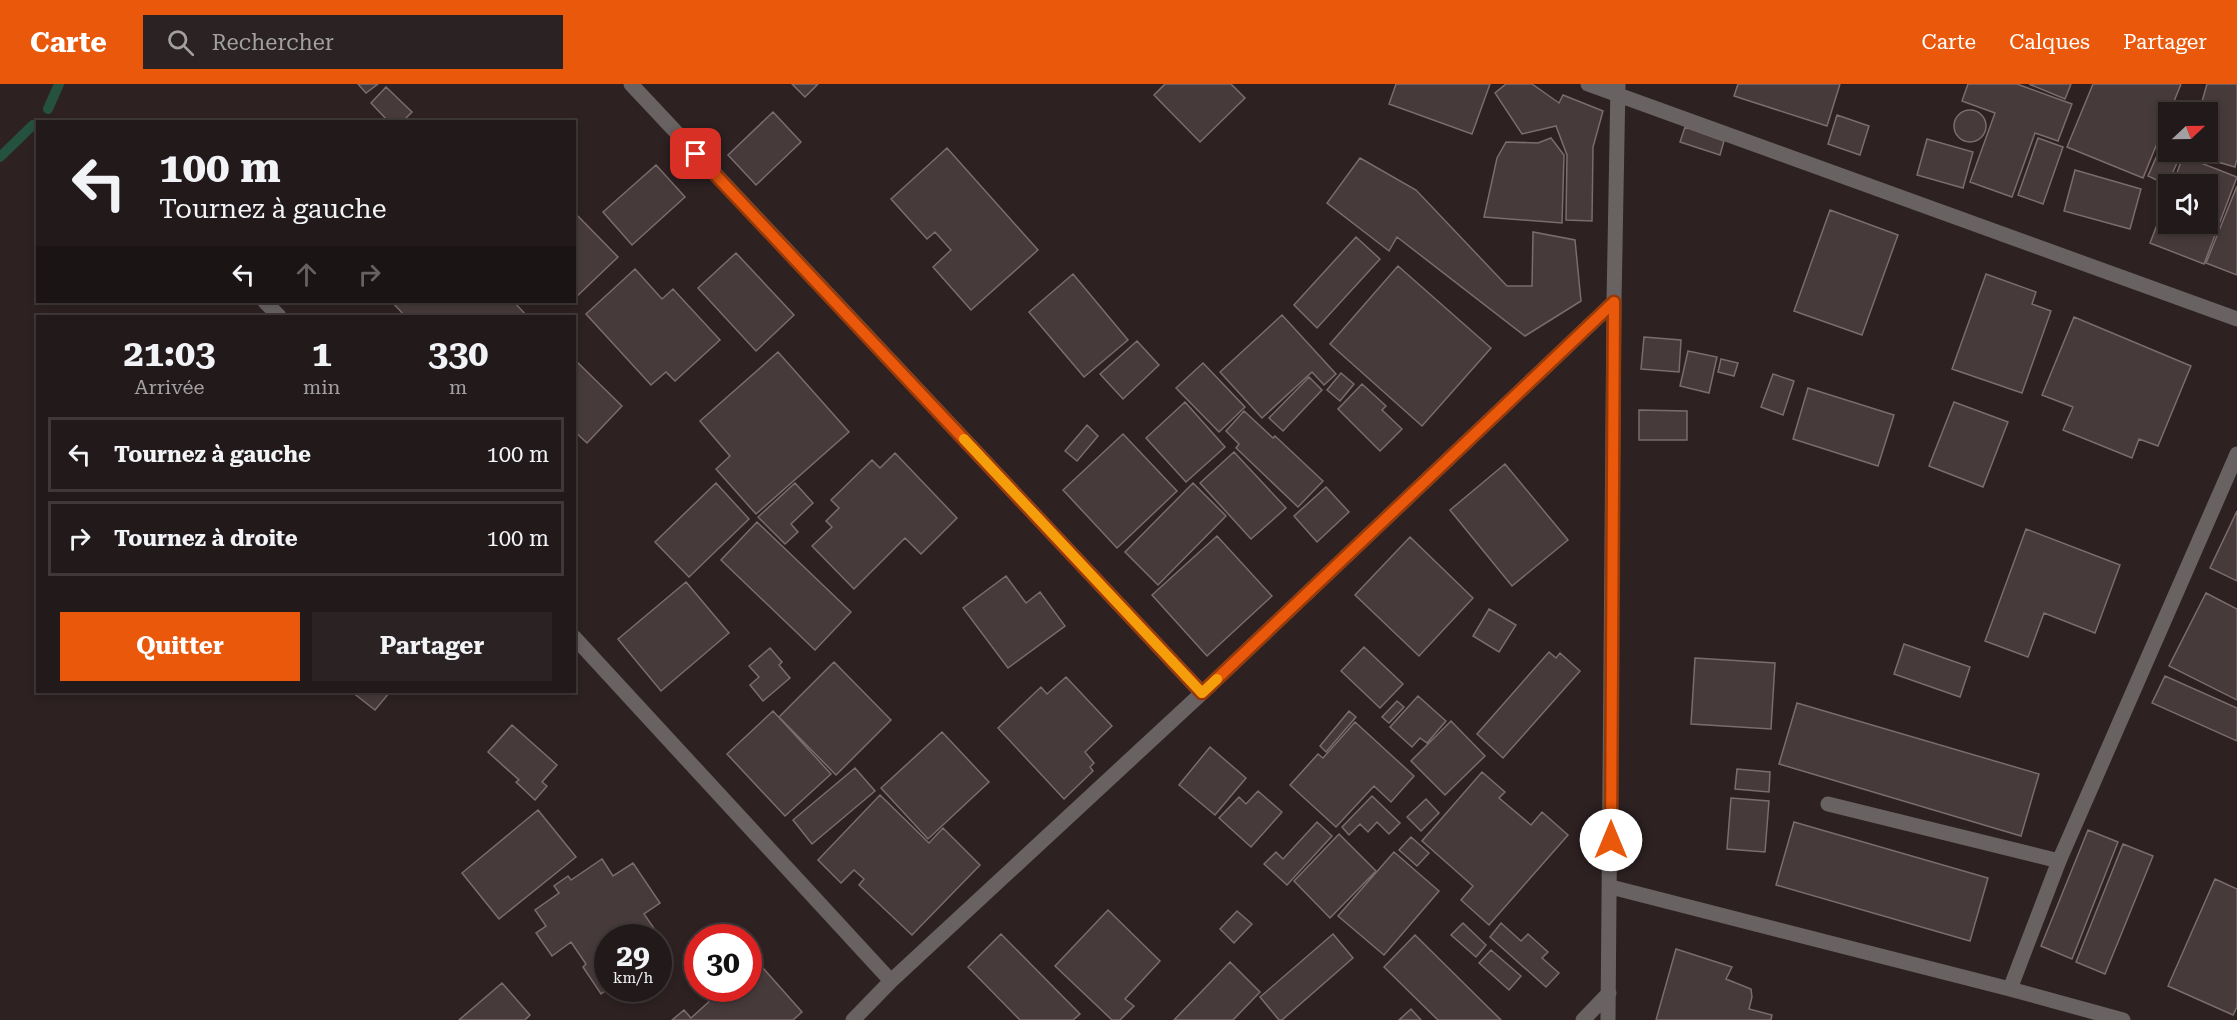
<!DOCTYPE html>
<html lang="fr">
<head>
<meta charset="utf-8">
<style>
	body { margin:0; font-family:"Roboto Serif",serif; background:#2a2223; color:#f1f3f6; height:100vh; display:flex; flex-direction:column; font-size:22px; white-space:nowrap }
	* { box-sizing:border-box; margin:0 }
	p { font-size:20px; color:#a2a0a2 }
	.icon { flex:none; width:33px; height:33px; fill:none; stroke:currentColor; stroke-width:2; stroke-linecap:round; stroke-linejoin:round }
	.map { position:relative; flex:1; overflow:hidden }
	.drawer { position:absolute; left:36px; top:231px; width:540px; height:378px; display:flex; flex-direction:column; background:#22191a; border-radius:0px; box-shadow:0 3px 9px #0003,0 0 0 2px #3f3839 }
	.drawer>* { flex:none }
	.guide { position:absolute; left:36px; top:36px; width:540px; height:183px; border-radius:0px; box-shadow:0 3px 9px #0003,0 0 0 2px #3f3839; background:#22191a; color:#f1f3f6; overflow:hidden }
	.needle { width:39px; rotate:68deg }
	.tools { position:absolute; left:2158px; top:18px; display:grid; gap:12px }
	.tools a { display:grid; place-items:center; width:60px; height:60px; border-radius:0px; background:#22191a; box-shadow:0 3px 9px #0003,0 0 0 2px #3f3839; font-size:30px }
	.speed { position:absolute; left:594px; top:840px; display:flex; gap:12px; font-size:30px; font-weight:700; text-align:center }
	.speed>* { display:grid; place-content:center; width:78px; height:78px; border-radius:50%; background:#22191a; box-shadow:0 3px 9px #0003,0 0 0 2px #3f3839; line-height:1 }
	.speed small { font-size:15px; font-weight:400 }
	.speed .limit { border:9px solid #d22; background:#fff; color:#111 }
	.pin { position:absolute; display:grid; place-items:center; width:51px; height:51px; color:#fff; margin:-26px; border-radius:12px; box-shadow:0 3px 9px #0006 }
	.me { position:absolute; width:66px; margin:-33px; rotate:0deg; stroke-linejoin:round; filter:drop-shadow(0 0 4px #0008) }
	.turn { display:flex; align-items:center; gap:21px; height:126px; padding:0 24px; font-size:27px }
	.turn .icon { width:78px; height:78px; stroke-width:2.5 }
	.turn b { display:block; font-size:42px; line-height:51px }
	.lanes { display:flex; align-items:center; height:57px; padding:0 24px; background:#0003; justify-content:center; gap:30px; direction:ltr }
	.lanes .off { opacity:.35 }
	.eta { display:flex; justify-content:space-evenly; align-items:center; height:102px; text-align:center }
	.eta b { font-size:36px; font-weight:700; line-height:42px }
	.primary-button { display:flex; gap:12px; margin-top:auto; padding:12px 24px }
	.primary-button a { flex:1; height:69px; border-radius:0px; background:#ea580c; color:#fff; font-size:24px; font-weight:700; line-height:69px; text-align:center }
	.primary-button a+a { background:#2a2223; color:#f1f3f6 }
	ul { padding:0; list-style:none }
	li { display:flex; align-items:center; gap:18px; height:75px; margin:0 12px 9px; padding:0 12px; border:3px solid #3f3839; border-radius:0px }
	li div { flex:1 }
	li b { display:block; font-size:22px }
	li em { font-style:normal }
	header { display:flex; align-items:center; gap:36px; box-sizing:border-box; height:84px; padding:0 30px; background:#ea580c; color:#fff }
	header strong { font-size:28px }
	nav { display:flex; gap:33px; margin-inline-start:auto; font-size:21px }
	.search { width:420px; height:54px; background:#2a2223; display:flex; align-items:center; gap:15px; box-sizing:border-box; padding:0 21px; border-radius:0px; color:#a2a0a2; font-size:22px }
	.map>svg:first-child { display:block }
	.lines { fill:none; stroke-linecap:round; stroke-linejoin:round }
	.stream { stroke:#255240; stroke-width:10 }
	.building { fill:#473a3b; stroke:#7b6c6d; stroke-width:1.5 }
	.service { stroke:#686262; stroke-width:15 }
	.minor { stroke:#686262; stroke-width:15 }
	.route-casing { stroke:#983908; stroke-width:15 }
	.route { stroke:#ea580c; stroke-width:10 }
	.slow { stroke:#f59e0b; stroke-width:10 }
</style>
</head>
<body>
<header>
<strong>Carte</strong>
<div class="search"><svg class="icon" aria-label="search" viewBox="0 0 24 24"><circle cx="10" cy="10" r="6"/><path d="M15 15l6 6"/></svg>Rechercher</div>
<nav><a>Carte</a><a>Calques</a><a>Partager</a></nav>
</header>
<div class="map">
<svg width="2237" height="936" viewBox="0 0 2237 936">
	<rect width="100%" height="100%" fill="#2d2122"/>
	<g class="lines">
		<path class="stream" d="M48,25L59,0
			M0,73L33,41"/>
	</g>
	<path class="building" d="M358,0H378L366,9Z
		M792,0H818L805,13Z
		M1165,0H1231L1245,14L1200,58L1154,11Z
		M1396,0H1490L1472,50L1389,20Z
		M1506,0H1532L1559,19L1563,11L1603,27L1593,63L1592,137L1566,136L1567,71L1556,42L1522,50L1495,9Z
		M1738,0H1840L1827,42L1734,12Z
		M1968,0H2017L2072,20L2058,57L2035,49L2012,113L1970,98L1995,29L1962,17Z
		M2029,0H2071L2065,15Z
		M2093,0H2181L2143,94L2067,63Z
		M2207,0H2237V75L2235,83L2187,69L2208,68V28H2199Z
		M386,3L412,28L402,38H389L371,19Z
		M1954 42a16 16 0 1 1 32 0a16 16 0 1 1-32 0Z
		M773,28L801,58L756,101L728,71Z
		M1837,31L1869,42L1860,71L1828,60Z
		M1685,43L1724,57L1720,71L1680,58Z
		M2169,44V68H2182L2167,101L2148,92Z
		M1551,54L1564,71L1562,139L1484,133L1497,74L1506,58L1538,59Z
		M2038,54L2063,63L2043,120L2018,111Z
		M1927,55L1973,68L1963,104L1917,91Z
		M947,64L1038,166L971,226L933,183L951,166L935,148L927,155L891,115Z
		M2183,72L2237,93L2204,180L2150,159L2169,110V140H2208V100H2173Z
		M1360,74L1416,106L1507,202H1532L1533,148L1575,156L1581,217L1525,252L1397,153L1389,167L1327,119Z
		M656,81L685,113L632,161L603,128Z
		M2075,86L2141,105L2130,145L2064,127Z
		M2237,102V191L2206,179Z
		M1830,126L1898,151L1862,251L1794,227Z
		M574,128L618,173L574,215Z
		M1356,153L1380,175L1317,244L1294,221Z
		M736,169L794,231L756,267L698,204Z
		M1398,182L1491,264L1422,342L1330,260Z
		M635,185L662,215L673,205L720,256L675,297L666,288L651,301L586,230Z
		M1073,190L1128,256L1084,293L1029,228Z
		M1986,190L2036,208L2032,220L2051,227L2022,309L1952,285Z
		M392,218H514L527,232H405Z
		M1282,231L1336,290L1324,301L1312,288L1262,334L1220,288Z
		M2074,233L2191,282L2158,362L2139,355L2132,374L2063,346L2073,323L2042,311Z
		M1644,253L1681,256L1679,288L1641,285Z
		M1137,257L1159,281L1123,315L1100,290Z
		M1688,267L1717,273L1709,309L1680,302Z
		M778,268L849,348L756,430L716,385L730,372L700,337Z
		M574,275L622,322L587,359L574,347Z
		M1721,275L1738,279L1734,292L1718,288Z
		M1203,279L1245,323L1219,348L1176,304Z
		M1341,289L1354,300L1340,317L1327,306Z
		M1773,290L1794,297L1783,331L1761,323Z
		M1309,293L1322,306L1283,347L1269,334Z
		M1362,300L1386,322L1382,326L1402,345L1380,367L1338,325Z
		M1808,304L1894,331L1878,382L1793,355Z
		M1185,318L1225,363L1186,398L1146,354Z
		M1954,318L2008,338L1983,403L1929,382Z
		M1639,326L1687,327V356H1639Z
		M1244,327L1273,354L1275,352L1323,397L1298,423L1236,364L1239,360L1226,347Z
		M1087,341L1098,352L1077,377L1065,367Z
		M1123,350L1177,407L1117,464L1063,406Z
		M1234,368L1286,424L1251,455L1200,399Z
		M895,369L957,434L921,470L905,454L854,505L812,462L832,443L826,437L839,424L831,416L872,376L880,384Z
		M1505,380L1568,456L1512,502L1450,426Z
		M716,399L749,435L689,493L655,458Z
		M795,399L813,419L791,440L798,448L785,460L758,433Z
		M1193,399L1226,432L1158,501L1125,468Z
		M1326,403L1349,428L1317,458L1294,432Z
		M2237,427V497L2210,484Z
		M757,438L851,528L815,566L721,476Z
		M2026,445L2120,481L2095,549L2044,529L2028,573L1985,557Z
		M1217,452L1272,512L1207,572L1152,511Z
		M1410,453L1473,514L1419,572L1355,511Z
		M1006,492L1026,519L1040,508L1065,542L1008,584L963,524Z
		M686,498L729,549L661,607L618,555Z
		M2206,509L2237,525V616L2169,582Z
		M1489,525L1516,541L1499,568L1473,552Z
		M1904,560L1970,583L1960,613L1894,590Z
		M1364,563L1403,600L1380,624L1341,587Z
		M770,564L782,578L779,581L790,594L763,617L750,601L759,593L749,582Z
		M1549,568L1556,574L1560,569L1580,587L1503,674L1477,650Z
		M1695,574L1775,579L1771,645L1691,640Z
		M834,578L891,636L836,691L779,633Z
		M2165,592L2237,624V657L2152,619Z
		M1066,593L1112,642L1085,668L1094,679L1090,683L1093,687L1064,715L998,644L1041,603L1047,610Z
		M352,608H390L375,626Z
		M1418,612L1446,637L1427,659L1420,654L1412,663L1390,643Z
		M1397,617L1404,623L1389,639L1382,633Z
		M1797,619L2039,690L2021,752L1779,680Z
		M773,627L831,690L785,732L727,670Z
		M1349,627L1356,633L1326,668L1320,662Z
		M1451,637L1485,672L1445,711L1411,677Z
		M1355,638L1414,692L1391,718L1374,702L1336,743L1290,701L1318,670L1323,674Z
		M512,641L557,681L542,698L547,702L535,716L516,698L519,696L488,668Z
		M942,648L989,698L928,755L881,704Z
		M1210,663L1246,694L1215,731L1179,701Z
		M855,684L875,707L812,760L793,736Z
		M1737,685L1770,688L1769,708L1735,705Z
		M1482,688L1505,708L1499,714L1531,741L1542,728L1568,751L1489,841L1461,816L1473,802L1422,757Z
		M1258,707L1282,728L1251,763L1219,734L1239,713L1246,720Z
		M880,711L929,759L943,744L980,781L912,851L859,801L864,795L854,786L841,799L818,776Z
		M1372,712L1400,739L1389,750L1377,738L1368,748L1360,740L1349,751L1342,743Z
		M1731,714L1769,717L1765,768L1727,765Z
		M1426,715L1439,729L1421,747L1407,733Z
		M538,726L576,773L499,835L462,789Z
		M1317,738L1332,752L1287,801L1264,780L1276,768L1283,775Z
		M1794,738L1988,794L1970,857L1776,801Z
		M2088,746L2118,758L2072,875L2041,862Z
		M1339,750L1376,787L1330,834L1294,797Z
		M1411,753L1429,769L1417,782L1399,766Z
		M2123,760L2153,772L2105,890L2076,878Z
		M1394,768L1439,807L1384,871L1338,832Z
		M602,775L613,792L633,779L660,819L644,830L667,863L658,870V854H608L609,904L601,910L583,883L586,880L571,858L552,872L536,849L546,842L535,826L559,809L554,802L568,792L571,796Z
		M2215,795L2237,805V923L2233,931L2168,902Z
		M1108,826L1160,877L1125,915L1134,922L1120,936H1112L1055,882Z
		M1237,827L1252,840L1234,859L1220,845Z
		M1463,839L1486,861L1476,873L1451,851Z
		M1501,839L1521,857L1528,850L1548,868L1542,874L1559,889L1546,903L1490,853Z
		M1001,850L1080,930L1073,936H1020L968,883Z
		M1333,850L1353,874L1282,936H1279L1260,913Z
		M1415,851L1501,936H1438L1384,883Z
		M1676,865L1732,883L1726,895L1751,905L1752,913L1749,925L1772,931L1771,936H1656Z
		M1491,866L1521,892L1509,906L1479,879Z
		M756,876L802,928L793,936H672L684,926L691,934L724,904H748V883Z
		M1230,878L1260,908L1233,936H1174Z
		M502,899L530,931L525,936H459Z
		M1411,925L1421,936H1399Z"/>
	<g class="lines">
		<path class="service" d="M1828,720L2059,777"/>
		<path class="minor" d="M631,0L1202,609
			M1588,0L2237,235
			M265,218L279,232
			M574,553L891,897
			M1611,803L2010,905L2123,936
			M2010,905L2059,777L2237,370
			M853,936L891,897L1202,609L1614,218
			M1583,936L1609,909
			M1608,936L1614,218L1618,0"/>
	</g>
	<g class="lines">
		<g class="route-casing">
			<path id="route" d="M696,70L1202,609L1614,218L1611,756"/>
		</g>
		<use href="#route" class="route"/>
		<path class="slow" d="M964,355L1202,609L1217,595"/>
	</g>
</svg>
<div class="tools">
<a><svg class="needle" viewBox="-14 -14 28 28"><path d="M0-13l5 13h-10z" fill="#e53935"/><path d="M0 13l5-13h-10z" fill="#a2a0a2"/></svg></a>
<a><svg class="icon" aria-label="sound" viewBox="0 0 24 24"><path d="M4 9h4l5-4v14l-5-4H4zM17 9q2 3 0 6"/></svg></a>
</div>
<div class="speed"><div>29<small>km/h</small></div><div class="limit">30</div></div>
<div class="pin" style="left:696px;top:70px;background:#d93025"><svg class="icon" aria-label="arrive" viewBox="0 0 24 24"><path d="M6 21V4h12l-3 4 3 4H6"/></svg></div>
<svg class="me" style="left:1611px;top:756px" viewBox="-20 -20 40 40"><circle r="19" fill="#fff"/><path d="M0-13L10 11 0 6-10 11z" fill="#ea580c"/></svg>
<div class="guide">
<div class="turn"><svg class="icon" aria-label="left" viewBox="0 0 24 24"><path d="M17 20v-9H6M10 6l-5 5 5 5"/></svg><div><b>100 m</b>Tournez à gauche</div></div>
<div class="lanes"><svg class="icon" aria-label="left" viewBox="0 0 24 24"><path d="M17 20v-9H6M10 6l-5 5 5 5"/></svg><svg class="icon off" aria-label="ahead" viewBox="0 0 24 24"><path d="M12 20V5M6 11l6-6 6 6"/></svg><svg class="icon off" aria-label="right" viewBox="0 0 24 24"><path d="M7 20v-9h11M14 6l5 5-5 5"/></svg></div>
</div>
<section class="drawer">
<div class="eta">
<div><b>21:03</b><p>Arrivée</p></div>
<div><b>1</b><p>min</p></div>
<div><b>330</b><p>m</p></div>
</div>
<ul>
<li><svg class="icon" aria-label="left" viewBox="0 0 24 24"><path d="M17 20v-9H6M10 6l-5 5 5 5"/></svg><div><b>Tournez à gauche</b></div><em>100 m</em></li>
<li><svg class="icon" aria-label="right" viewBox="0 0 24 24"><path d="M7 20v-9h11M14 6l5 5-5 5"/></svg><div><b>Tournez à droite</b></div><em>100 m</em></li>
</ul>
<div class="primary-button"><a>Quitter</a><a>Partager</a></div>
</section>
</div>
</body>
</html>
